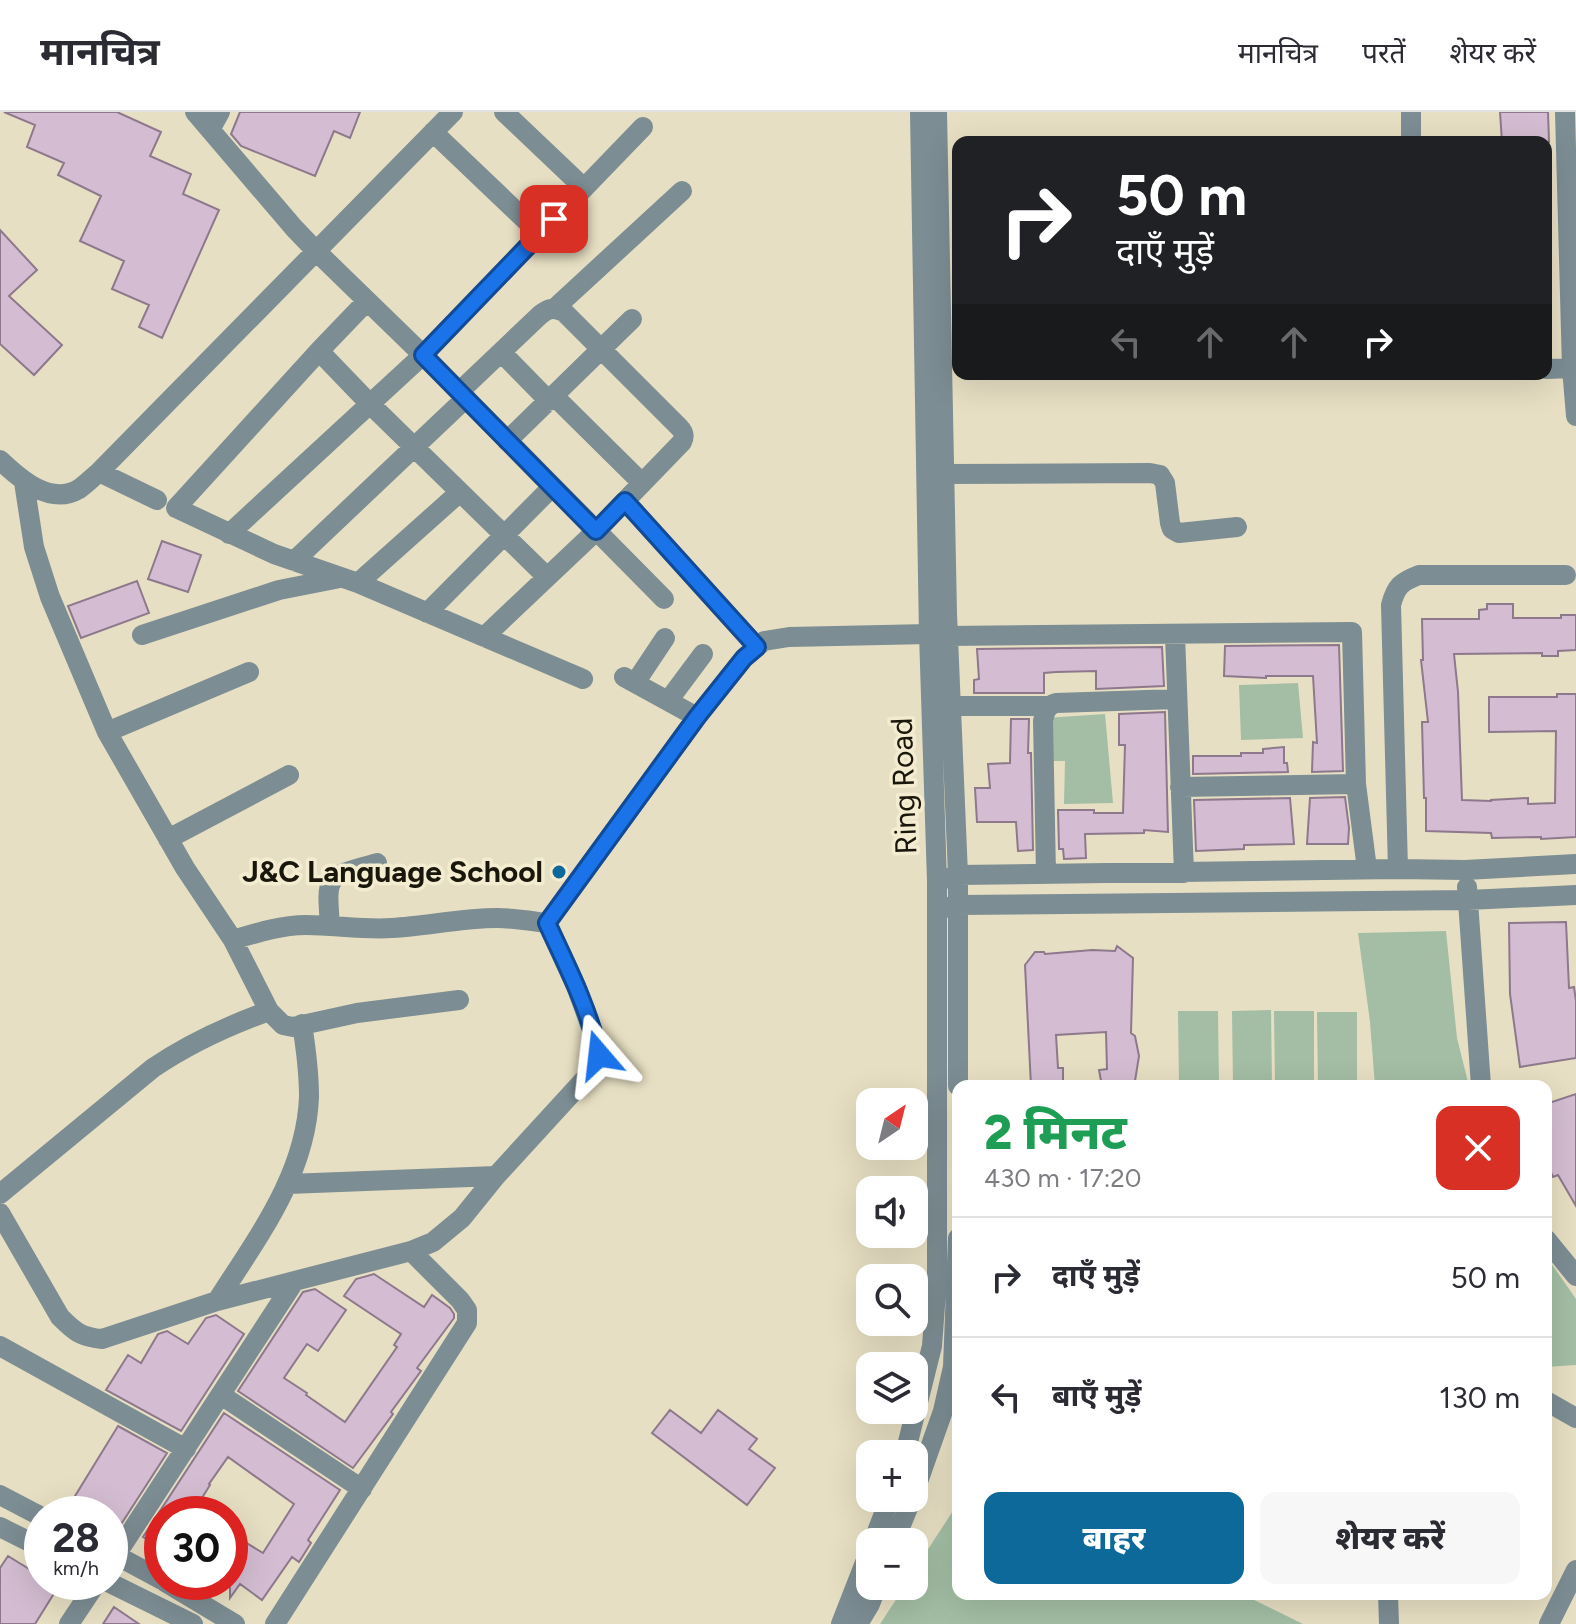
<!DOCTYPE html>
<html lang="hi">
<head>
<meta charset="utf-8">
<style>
	body { margin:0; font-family:Figtree,"Noto Sans Devanagari",sans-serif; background:#f7f7f7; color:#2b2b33; height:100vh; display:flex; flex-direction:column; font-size:30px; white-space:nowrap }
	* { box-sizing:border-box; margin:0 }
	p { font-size:26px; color:#7c7c81 }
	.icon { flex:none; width:44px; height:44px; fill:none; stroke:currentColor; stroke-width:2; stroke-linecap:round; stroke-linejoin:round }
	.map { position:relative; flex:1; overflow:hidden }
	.side { position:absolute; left:952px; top:968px; width:600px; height:520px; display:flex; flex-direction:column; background:#fff; border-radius:16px; box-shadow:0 8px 32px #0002 }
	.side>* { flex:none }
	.guide { position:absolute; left:952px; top:24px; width:600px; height:244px; border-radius:16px; box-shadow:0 8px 32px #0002; background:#202124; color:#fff; overflow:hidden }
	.needle { width:52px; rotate:35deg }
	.controls { position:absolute; left:856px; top:976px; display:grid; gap:16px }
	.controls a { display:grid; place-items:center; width:72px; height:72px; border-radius:16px; background:#fff; box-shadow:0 8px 32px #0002; font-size:40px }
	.speed { position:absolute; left:24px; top:1384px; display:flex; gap:16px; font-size:40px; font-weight:700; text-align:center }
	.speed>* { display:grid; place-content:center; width:104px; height:104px; border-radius:50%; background:#fff; box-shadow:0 8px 32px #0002; line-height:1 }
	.speed small { font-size:20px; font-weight:400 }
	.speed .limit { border:12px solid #d22; background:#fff; color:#111 }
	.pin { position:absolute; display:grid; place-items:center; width:68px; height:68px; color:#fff; margin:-34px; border-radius:16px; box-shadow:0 4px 12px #0006 }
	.me { position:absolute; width:88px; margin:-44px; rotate:343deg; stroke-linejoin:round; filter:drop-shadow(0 0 6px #0008) }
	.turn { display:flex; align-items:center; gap:28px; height:168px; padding:0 32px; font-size:36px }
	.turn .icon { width:104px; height:104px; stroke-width:2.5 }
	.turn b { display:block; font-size:56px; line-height:68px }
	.lanes { display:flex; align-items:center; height:76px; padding:0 32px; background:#0003; justify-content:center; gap:40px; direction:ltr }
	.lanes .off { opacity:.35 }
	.round { display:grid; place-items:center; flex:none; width:84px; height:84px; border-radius:16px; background:#f7f7f7 }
	.head { display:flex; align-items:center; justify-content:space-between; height:136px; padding:0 32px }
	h1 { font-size:48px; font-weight:800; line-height:60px; color:#1e9e55 }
	.cta { display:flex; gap:16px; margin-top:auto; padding:16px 32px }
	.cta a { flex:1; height:92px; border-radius:16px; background:#0d6999; color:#fff; font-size:32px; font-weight:800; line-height:92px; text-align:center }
	.cta a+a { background:#f7f7f7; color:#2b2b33 }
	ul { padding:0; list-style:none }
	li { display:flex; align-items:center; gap:24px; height:120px; padding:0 32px; border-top:2px solid #e1e1e2 }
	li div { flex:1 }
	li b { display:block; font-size:30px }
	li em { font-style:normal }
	header { display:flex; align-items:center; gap:48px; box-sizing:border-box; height:112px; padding:0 40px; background:#fff; border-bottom:2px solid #e1e1e2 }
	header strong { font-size:38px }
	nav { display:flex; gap:44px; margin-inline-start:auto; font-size:28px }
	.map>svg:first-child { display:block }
	.green { fill:#a3bea4 }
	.building { fill:#d4bdd2; stroke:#8d788c; stroke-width:2 }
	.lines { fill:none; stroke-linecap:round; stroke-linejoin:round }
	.minor { stroke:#7c8d93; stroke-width:20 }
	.route-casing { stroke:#114b97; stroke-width:20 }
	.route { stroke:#1a73e8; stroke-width:14 }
	.poi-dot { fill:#0d6999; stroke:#f4ecd0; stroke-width:3 }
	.labels { text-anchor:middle; stroke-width:7; stroke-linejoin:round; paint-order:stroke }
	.street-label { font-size:30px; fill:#19160c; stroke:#f4ecd0 }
	.poi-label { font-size:30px; font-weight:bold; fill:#19160c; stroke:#f4ecd0; text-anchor:end }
</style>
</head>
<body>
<header>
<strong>मानचित्र</strong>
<nav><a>मानचित्र</a><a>परतें</a><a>शेयर करें</a></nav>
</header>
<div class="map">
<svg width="1576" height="1512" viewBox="0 0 1576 1512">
	<rect width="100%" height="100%" fill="#e7dfc3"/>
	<path class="green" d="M1298,571L1303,626L1241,628L1239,573Z
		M1105,602L1113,691L1064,692L1065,649H1047L1045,606Z
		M1446,819L1457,926L1469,974H1375L1370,910L1358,821Z
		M1271,898L1272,974H1233L1232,899Z
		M1178,899H1218L1219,974H1179Z
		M1274,899H1314V974H1275Z
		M1317,900H1357V974H1318Z
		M1546,1144L1576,1187V1253L1546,1255Z
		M958,1391V1482H1242L1303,1512H880L905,1474H914V1459Z"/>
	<path class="building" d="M4,0H117L161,20L150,44L191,62L183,82L219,98L162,226L139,215L149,193L112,177L124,149L80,129L101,84L58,63L64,51L27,35L35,13Z
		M240,0H360L350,26L334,19L315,64L241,34L231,22Z
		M1500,0H1548L1549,30H1502Z
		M0,118L37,158L9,184L62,233L34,263L0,232Z
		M162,429L201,443L188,480L148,467Z
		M137,469L149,501L81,526L68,494Z
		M1487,492H1513V506H1561V503H1576V538L1558,539V544H1542V541L1454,542L1458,580L1462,688L1491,689V688L1528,686V692L1555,691L1556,619L1489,620V585H1557V582H1576V725L1541,727V725L1492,726L1491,721L1426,719V686H1424L1422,610H1428L1421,548H1423L1422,507H1479V498L1487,497Z
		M1339,533L1343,659L1312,660L1313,630L1317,631L1313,564H1266V566L1224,564L1225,534Z
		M1162,535L1164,574L1096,577V559L1056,560L1044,561V581H974V568L979,567L977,537Z
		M1165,600L1168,720L1144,718V721L1085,722L1086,746L1064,747L1063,737H1059L1058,698H1094V701H1123L1125,633H1119V602Z
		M1011,607H1029L1028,641H1031L1033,738L1018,739L1016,710H977L975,676H990L988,652L1010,651Z
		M1284,635V651H1287L1288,660L1193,662V644H1241V641H1263V637Z
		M1345,685L1349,716L1348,732H1307L1310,686Z
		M1290,686L1294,732L1244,733V737L1196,739L1194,688Z
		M1566,810L1569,876L1574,875L1576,889V946L1520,955L1510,882L1509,811Z
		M1117,834L1133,846L1131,921L1135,924L1139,944L1135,969L1132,974H1102L1099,958L1107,957L1106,920L1056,923L1058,956H1063V974H1031L1025,853L1035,840H1044L1045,842L1092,838L1115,839Z
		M1576,982V1094L1558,1063L1553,1065L1546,1049V992Z
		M374,1162L424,1195L432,1183L450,1196L454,1202V1206L417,1256L421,1259L391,1300L393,1302L353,1356L238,1279L303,1180L315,1177L346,1198L318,1239L307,1232L284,1266L307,1281L306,1283L345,1310L397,1235L394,1233L401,1222L344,1184L356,1167Z
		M216,1203L244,1222L181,1319L106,1278L128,1243L141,1251L158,1222L167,1219L188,1232L206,1206Z
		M670,1298L701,1321L718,1298L757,1327L749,1337L775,1356L747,1393L652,1321Z
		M224,1301L340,1378L308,1428L311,1431L299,1450L292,1445L262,1488L240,1472L230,1486V1421L263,1441L294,1392L228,1345L209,1372L210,1373L192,1402H162V1424L155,1433L143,1425Z
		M118,1314L167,1341L118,1417L110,1412V1402H94L72,1389Z
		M8,1444L42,1465V1470H50L58,1475L35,1512H0V1456Z
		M114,1495L139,1512H103Z"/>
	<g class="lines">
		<path class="minor" d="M195,0L294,116L316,139L423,243L664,487
			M504,0L584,76
			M937,0L947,502L958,763V974
			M1565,0L1572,256L1576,304
			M210,18L220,0
			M433,20L540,122
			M1411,30V0
			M367,189L319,239L176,396L274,442L358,471L583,567
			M555,196L682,79
			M319,239L370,292L547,465
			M501,240L549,289
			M1546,257L1572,256
			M459,280L540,203C549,196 553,195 564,200L679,315C684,320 685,324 682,330L596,419L484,525
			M554,284L642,371
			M507,329L632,207
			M0,348C20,367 50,394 79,377C86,372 92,366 99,360L453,0
			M99,360L157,388
			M944,362L1150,361L1160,363L1165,371L1170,411L1172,417L1179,421L1237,415
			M24,370L34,435L50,485L107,620L185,756L233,828C256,821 281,813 306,813C335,813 363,818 392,816C427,814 462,806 497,806C514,806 531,809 547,811
			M625,389L757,535
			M229,422L423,243L643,15
			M294,449L465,287
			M358,471L460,380
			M427,501L552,375
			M142,523L279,478L340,466
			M1175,523L1184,761
			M948,524L1352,520L1356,672
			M624,565L697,605
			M635,571L665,526
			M668,589L703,542
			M951,594H1049
			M107,620L249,560
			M1180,675L1356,672L1367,757
			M168,727L289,663
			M1398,757L1391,493C1396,474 1401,470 1419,463H1566
			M1046,762L1043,609C1045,599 1047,594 1056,591L1177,587
			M944,767L958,763L1398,757L1465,758L1576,752
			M1467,775L1481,974
			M944,796L957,793L1468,788L1576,783
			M547,811L697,605L744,546L764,529L789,525L929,522L943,519
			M330,814C326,760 326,766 377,751
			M233,828L269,899L283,913L293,915L357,901L459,888
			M288,1072L496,1064
			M0,1082L153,956C190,931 227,914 269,899
			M0,1101L60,1205C75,1220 81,1225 102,1227L217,1189L411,1139L433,1130L462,1106L496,1064L594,957L599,943L595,926L576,874L547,811
			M1546,1127L1576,1164
			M217,1189C257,1126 306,1063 309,985C309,960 306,937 302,912
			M0,1234L186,1337
			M221,1283L362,1377
			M1546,1289L1576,1306
			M905,1342L932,1234L937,1167V769L929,522L920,0
			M914,1381L943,1299L953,1255L958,1126
			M0,1383L42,1405
			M0,1415L42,1436
			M873,1430L890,1386
			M894,1430L912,1386
			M110,1440L162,1468
			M110,1452L294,1170
			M108,1470L193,1512
			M165,1470L235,1512
			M1388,1482L1389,1512
			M69,1512L97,1470
			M275,1512L467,1211V1198L460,1188L411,1139
			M841,1512L870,1438
			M858,1512L870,1492L877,1474
			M1549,1512L1576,1458"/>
	</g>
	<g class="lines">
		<g class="route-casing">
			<path id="route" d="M554,107L423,243L596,419L625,389L757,535L744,546L697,605L547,811C567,854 589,897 599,943"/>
		</g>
		<use href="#route" class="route"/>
	</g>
	<circle class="poi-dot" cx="559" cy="760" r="8"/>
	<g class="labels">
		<g class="street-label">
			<text transform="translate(904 674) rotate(-92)" y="10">Ring Road</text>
		</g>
		<g class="poi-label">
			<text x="543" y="770">J&amp;C Language School</text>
		</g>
	</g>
</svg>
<div class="controls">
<a><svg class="needle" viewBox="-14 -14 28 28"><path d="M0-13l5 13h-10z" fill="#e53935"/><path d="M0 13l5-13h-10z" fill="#7c7c81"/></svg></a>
<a><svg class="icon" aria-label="sound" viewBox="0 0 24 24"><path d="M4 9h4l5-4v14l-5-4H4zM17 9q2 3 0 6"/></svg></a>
<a><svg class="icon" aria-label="search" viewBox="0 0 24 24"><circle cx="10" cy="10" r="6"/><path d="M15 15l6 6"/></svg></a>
<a><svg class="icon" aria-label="layers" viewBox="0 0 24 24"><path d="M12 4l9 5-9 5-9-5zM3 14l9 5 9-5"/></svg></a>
<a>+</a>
<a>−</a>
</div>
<div class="speed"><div>28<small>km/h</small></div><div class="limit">30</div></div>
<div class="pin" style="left:554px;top:107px;background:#d93025"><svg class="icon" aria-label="arrive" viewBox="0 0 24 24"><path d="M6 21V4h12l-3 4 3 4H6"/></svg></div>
<svg class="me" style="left:599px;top:943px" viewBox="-20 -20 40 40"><path d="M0-17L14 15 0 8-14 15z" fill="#1a73e8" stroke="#fff" stroke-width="4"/></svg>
<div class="guide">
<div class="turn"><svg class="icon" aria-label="right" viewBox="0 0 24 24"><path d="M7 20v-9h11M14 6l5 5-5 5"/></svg><div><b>50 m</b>दाएँ मुड़ें</div></div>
<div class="lanes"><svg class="icon off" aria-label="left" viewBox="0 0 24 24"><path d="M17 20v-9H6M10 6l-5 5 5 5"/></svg><svg class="icon off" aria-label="ahead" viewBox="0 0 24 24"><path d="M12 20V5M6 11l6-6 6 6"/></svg><svg class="icon off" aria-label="ahead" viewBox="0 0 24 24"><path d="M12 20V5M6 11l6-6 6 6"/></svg><svg class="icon" aria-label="right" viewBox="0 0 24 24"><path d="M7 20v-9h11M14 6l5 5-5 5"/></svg></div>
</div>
<section class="side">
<div class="head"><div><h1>2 मिनट</h1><p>430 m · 17:20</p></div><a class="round" style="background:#d93025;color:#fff"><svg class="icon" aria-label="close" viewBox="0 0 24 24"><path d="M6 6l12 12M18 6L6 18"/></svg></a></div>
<ul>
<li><svg class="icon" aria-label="right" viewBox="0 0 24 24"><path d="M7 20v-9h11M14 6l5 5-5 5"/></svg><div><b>दाएँ मुड़ें</b></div><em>50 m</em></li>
<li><svg class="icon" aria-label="left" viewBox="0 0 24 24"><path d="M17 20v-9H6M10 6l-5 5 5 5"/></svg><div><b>बाएँ मुड़ें</b></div><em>130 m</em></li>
</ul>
<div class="cta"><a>बाहर</a><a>शेयर करें</a></div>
</section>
</div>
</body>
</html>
